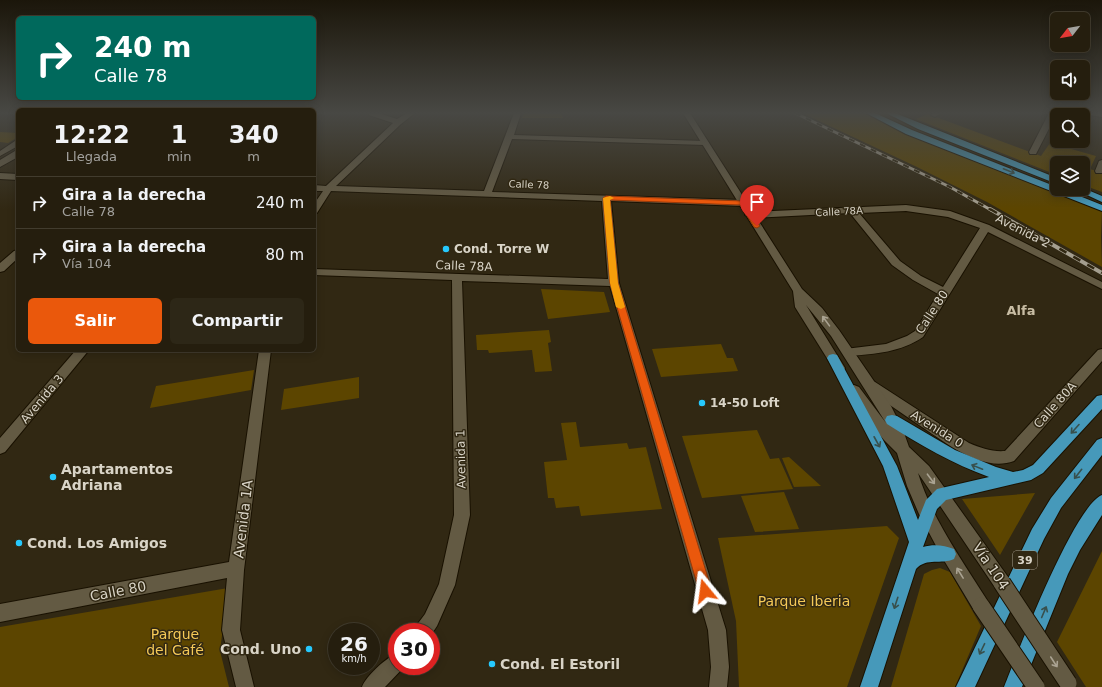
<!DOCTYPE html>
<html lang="es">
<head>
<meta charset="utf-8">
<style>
	body { margin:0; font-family:"DejaVu Sans",sans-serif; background:#2d2717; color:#f1f3f6; height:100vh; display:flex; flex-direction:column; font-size:15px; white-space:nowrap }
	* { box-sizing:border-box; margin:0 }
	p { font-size:13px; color:#a3a29e }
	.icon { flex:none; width:22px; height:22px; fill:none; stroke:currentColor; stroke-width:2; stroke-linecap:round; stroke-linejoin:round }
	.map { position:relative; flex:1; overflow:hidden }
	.panel { position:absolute; left:16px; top:108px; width:300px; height:244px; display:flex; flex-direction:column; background:#251e0e; border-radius:6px; box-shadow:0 2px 10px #0003,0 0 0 1px #423c2e }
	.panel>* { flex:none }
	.hud { position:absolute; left:16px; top:16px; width:300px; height:84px; border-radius:6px; box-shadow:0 2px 10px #0003,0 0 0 1px #423c2e; background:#00695c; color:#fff; overflow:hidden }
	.needle { width:26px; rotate:239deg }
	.fabs { position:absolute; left:1050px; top:12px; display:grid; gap:8px }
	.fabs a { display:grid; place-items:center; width:40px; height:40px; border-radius:6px; background:#251e0e; box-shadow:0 2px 10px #0003,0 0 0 1px #423c2e; font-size:20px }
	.speed { position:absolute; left:328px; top:623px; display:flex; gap:8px; font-size:20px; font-weight:700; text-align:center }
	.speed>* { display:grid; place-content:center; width:52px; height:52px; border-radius:50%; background:#251e0e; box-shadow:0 2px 10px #0003,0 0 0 1px #423c2e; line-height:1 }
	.speed small { font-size:10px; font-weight:400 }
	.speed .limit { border:6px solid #d22; background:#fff; color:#111 }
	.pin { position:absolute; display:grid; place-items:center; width:34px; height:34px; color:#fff; margin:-41px -17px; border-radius:50% 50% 50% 0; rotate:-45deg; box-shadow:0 0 4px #0007 }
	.pin .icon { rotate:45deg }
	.me { position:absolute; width:44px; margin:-22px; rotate:344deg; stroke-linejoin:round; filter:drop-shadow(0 0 3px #0008) }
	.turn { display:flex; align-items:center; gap:14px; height:84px; padding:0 12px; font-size:18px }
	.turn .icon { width:52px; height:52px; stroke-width:2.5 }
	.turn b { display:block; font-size:28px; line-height:34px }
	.eta { display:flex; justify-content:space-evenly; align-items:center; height:68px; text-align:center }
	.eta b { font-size:24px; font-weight:700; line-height:28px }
	.action { display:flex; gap:8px; margin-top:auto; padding:8px 12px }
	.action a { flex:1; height:46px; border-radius:6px; background:#ea580c; color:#fff; font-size:16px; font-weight:700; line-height:46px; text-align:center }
	.action a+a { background:#2d2717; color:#f1f3f6 }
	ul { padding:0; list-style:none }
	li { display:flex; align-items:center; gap:12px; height:52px; padding:0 12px; border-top:1px solid #423c2e }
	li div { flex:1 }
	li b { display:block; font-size:15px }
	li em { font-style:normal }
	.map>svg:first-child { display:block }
	.green { fill:#5c4500 }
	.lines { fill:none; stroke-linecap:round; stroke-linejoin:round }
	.street-casing { stroke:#191100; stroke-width:2 }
	.secondary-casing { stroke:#191100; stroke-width:2 }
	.highway-casing { stroke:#191100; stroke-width:2 }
	.street { fill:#635a43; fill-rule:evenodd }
	.secondary { fill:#635a43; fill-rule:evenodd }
	.highway { fill:#4699ba; fill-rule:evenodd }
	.rail-far1-casing { stroke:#a49e8f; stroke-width:3 }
	.rail-casing { stroke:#a49e8f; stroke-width:4 }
	.rail-far1 { stroke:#312813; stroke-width:2; stroke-dasharray:6; stroke-linecap:butt }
	.rail { stroke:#312813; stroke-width:2.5; stroke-dasharray:8; stroke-linecap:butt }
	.secondary-bridge-casing { stroke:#191100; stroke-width:19; stroke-linecap:butt }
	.secondary-bridge { stroke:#635a43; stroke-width:17 }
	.oneway { stroke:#38504d }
	.oneway2 { stroke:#aaa392 }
	.route { fill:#ea580c; stroke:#983908 }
	.slow { fill:#f59e0b }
	.poi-dot { fill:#26c9fe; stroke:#312813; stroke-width:1.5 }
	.labels { text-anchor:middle; stroke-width:3; stroke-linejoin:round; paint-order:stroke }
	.far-street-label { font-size:10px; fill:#d9d4c7; stroke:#312813 }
	.shield { fill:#312813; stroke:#a7a091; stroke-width:1 }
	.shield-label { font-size:11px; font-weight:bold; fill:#d9d4c7 }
	.street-label { font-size:12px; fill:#d9d4c7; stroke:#312813 }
	.poi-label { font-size:12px; font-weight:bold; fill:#d9d4c7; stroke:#312813; text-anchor:start }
	.neighbourhood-label { font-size:13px; font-weight:bold; fill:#c8bda4; stroke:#312813 }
	.near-poi-label { font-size:14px; font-weight:bold; fill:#d9d4c7; stroke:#312813; text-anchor:start }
	.near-street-label { font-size:14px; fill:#d9d4c7; stroke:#312813 }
	.near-park-label { font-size:14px; fill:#f5c957; stroke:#312813 }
</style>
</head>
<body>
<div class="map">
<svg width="1102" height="687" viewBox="0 0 1102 687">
	<rect width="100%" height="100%" fill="#312813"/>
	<path class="green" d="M524,113H561L563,118H522Z
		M802,113H867L891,124L1102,210L1101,237L1102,267L987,202L917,167Z
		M928,114L1041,156L1050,143L1096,156L1090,169L1102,173V192L1083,185V163H1057V175L916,119Z
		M0,132L18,133V137L8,143L0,142Z
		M541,289L604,292L610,312L548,319Z
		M549,330L551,342L548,343L552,371L535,372L532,350L489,353L488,350H477L476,335Z
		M721,344L727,358H733L738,371L661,377L652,349Z
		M254,370L251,390L150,408L156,386Z
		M359,377V398L281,410L284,389Z
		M576,422L580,447L627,443L629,449L646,447L662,509L581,516L579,506L556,508L554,498H548L544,462L567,460L561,423Z
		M757,430L770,459L779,458L793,489L702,498L682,436Z
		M789,457L821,486L794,487L782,458Z
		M784,492L799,529L755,532L741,496Z
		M1035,493L1000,555L962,499Z
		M887,526L899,538L847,687H739L736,621L718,538Z
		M1102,551V687H1086L1057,642Z
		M940,568L950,572L981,626L955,687H891L924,574L932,570Z
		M228,588L220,651L229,687H0V627Z"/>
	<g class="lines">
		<g class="street-casing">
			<path id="street" d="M369,113H378L397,119L407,113H415L401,124L336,186L484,191L514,113H521L514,135L705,141L709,143L705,145L512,139L492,192L743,200L748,203L743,206L611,201L619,283L726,630L729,667L727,687H709L711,667L708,630L610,286L462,281L470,515L455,585L437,626L431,635V632H413L416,626L425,614L439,584L454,515L452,280L314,275V269L608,279L602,201L331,191L317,213L314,214V204L323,191H314V185L326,186L393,123L369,115Z
				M933,113H941L935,117L931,115Z
				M1049,113H1057L1037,152L1036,154H1030L1029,152Z
				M1089,113H1102V117L1090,115Z
				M1102,160V173H1096L1095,171L1099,161Z
				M0,173L18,174V180L0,179Z
				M906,205L950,211L989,225L1102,282V289L988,232L923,337C901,352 876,354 849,356L845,355L843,352L845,349L886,344L907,336L915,331L938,294L913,280L892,265L850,213L750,218L745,215L750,212ZM906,211L948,217L980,228L943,287L921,276L900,261L859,213Z
				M18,250V258L4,271L0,272V263L14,251Z
				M1102,349V361L1014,461C982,473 945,442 919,425C901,413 883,400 865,388L864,385L865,382L870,380L875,382L969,443C981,448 992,452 1005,451L1098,350Z
				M76,350H89L5,452L0,454V438Z
				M259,350H271L244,570L240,630L254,687H236L222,630L227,578L0,622V604L229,562Z
				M397,653V666H405L385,687H362C366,676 386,658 397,653Z"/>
		</g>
		<g class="secondary-casing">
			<path id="secondary" d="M683,113H690L802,289L822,308L839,330L891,406L903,430L909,447L929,466L1008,577L1010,583L1008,589L1002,591L996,589L918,473C932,519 962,560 987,600L990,606L987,612L981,615L975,612L942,557L919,514L907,486L897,453L884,440L865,417L848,390L849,387L854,385L859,387L886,423L831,336L806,305L845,368L843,371L839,373L835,371L795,307L793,291Z
				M15,141H18V146L0,156V151Z
				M15,151H18V157L0,167V160Z"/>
		</g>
		<g class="highway-casing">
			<path id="highway" d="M866,113H875L912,130L1057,187V189H1062L1102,205V211L906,134Z
				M886,113H895L1057,178V184L918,129Z
				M1083,188L1102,196V202L1074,189Z
				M833,354L837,355L897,466L918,520L926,500L937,489L989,477C953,464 920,445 887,424L885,420L887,416L892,415L897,416L955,450L996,467L1013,472L1023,470L1033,465L1097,396L1102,395V409L1043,473L1031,480L946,500L937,509L923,547C933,544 944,545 954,549L956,554L954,559C941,565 927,557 916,569L878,687H860L909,542L883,466L827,358L829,355Z
				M1102,438V455L1061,508L1044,539L975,687H956L1032,529L1051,498L1097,440Z
				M1102,495V515L1080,550L1068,574L1022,687H1004C1017,654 1074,506 1102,495Z"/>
		</g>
		<use href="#street" class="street"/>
		<use href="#secondary" class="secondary"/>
		<use href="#highway" class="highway"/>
		<g class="rail-far1-casing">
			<path id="rail-far1" d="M795,113L950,187L991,210"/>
		</g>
		<g class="rail-casing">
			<path id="rail" d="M990,209L1102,273"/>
		</g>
		<use href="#rail-far1" class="rail-far1"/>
		<use href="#rail" class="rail"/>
		<g class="secondary-bridge-casing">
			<path id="secondary-bridge" d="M1002,583L1068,683
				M981,606L1036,687"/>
		</g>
		<use href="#secondary-bridge" class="secondary-bridge"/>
	</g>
	<defs><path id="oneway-shaft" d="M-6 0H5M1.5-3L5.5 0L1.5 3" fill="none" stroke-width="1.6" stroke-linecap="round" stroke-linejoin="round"/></defs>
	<g class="oneway">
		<use href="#oneway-shaft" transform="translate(1009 171) rotate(22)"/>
		<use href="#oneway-shaft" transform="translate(1075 429) rotate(132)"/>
		<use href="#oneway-shaft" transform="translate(877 442) rotate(61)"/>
		<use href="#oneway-shaft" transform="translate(977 467) rotate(-158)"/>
		<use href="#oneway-shaft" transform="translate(1078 474) rotate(128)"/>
		<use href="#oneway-shaft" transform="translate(896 603) rotate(108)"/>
		<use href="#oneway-shaft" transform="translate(1044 612) rotate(-67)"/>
		<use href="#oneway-shaft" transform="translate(982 649) rotate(116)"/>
	</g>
	<g class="oneway2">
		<use href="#oneway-shaft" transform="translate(826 321) rotate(-126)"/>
		<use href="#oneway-shaft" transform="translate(931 479) rotate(53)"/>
		<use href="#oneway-shaft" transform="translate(960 573) rotate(-122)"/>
		<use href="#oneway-shaft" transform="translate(1054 662) rotate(57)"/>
	</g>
	<linearGradient id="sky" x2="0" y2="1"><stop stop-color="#1b160a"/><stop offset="0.54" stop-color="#484844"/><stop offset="1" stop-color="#484844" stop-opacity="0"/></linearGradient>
	<rect width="1102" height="209" fill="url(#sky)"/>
	<path class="route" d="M606,196L743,201L745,202L760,226L757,228L754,227L740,205L610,200L618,283L712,591L710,596L705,598L701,596L699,591L610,283L603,198Z"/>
	<path class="slow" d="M610,196L614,198L610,200L618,283L625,307L621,309L616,307L610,283L603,198Z"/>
	<g class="poi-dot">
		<circle cx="446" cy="249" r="4"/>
		<circle cx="702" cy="403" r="4"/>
		<circle cx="53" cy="477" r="4"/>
		<circle cx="19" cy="543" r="4"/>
		<circle cx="309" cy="649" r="4"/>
		<circle cx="492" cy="664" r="4"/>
	</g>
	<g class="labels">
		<g class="far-street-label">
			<text transform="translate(529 184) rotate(2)" y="4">Calle 78</text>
			<text transform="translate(839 211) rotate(-3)" y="4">Calle 78A</text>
		</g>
		<rect class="shield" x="1013" y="551" width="24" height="18" rx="3"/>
		<g class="shield-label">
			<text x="1025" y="564">39</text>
		</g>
		<g class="street-label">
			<text transform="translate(1023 231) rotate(27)" y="4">Avenida 2</text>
			<text transform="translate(464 266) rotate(2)" y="4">Calle 78A</text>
			<text transform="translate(932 312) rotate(-57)" y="4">Calle 80</text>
			<text transform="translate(42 399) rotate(-50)" y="4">Avenida 3</text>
			<text transform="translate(1055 405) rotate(-48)" y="4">Calle 80A</text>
			<text transform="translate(937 429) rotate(32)" y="4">Avenida 0</text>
			<text transform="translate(461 459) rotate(-91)" y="4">Avenida 1</text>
		</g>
		<g class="poi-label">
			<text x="454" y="253">Cond. Torre W</text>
			<text x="710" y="407">14-50 Loft</text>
		</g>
		<g class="neighbourhood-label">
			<text x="1021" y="315">Alfa</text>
		</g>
		<g class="near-poi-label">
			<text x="61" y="474">Apartamentos<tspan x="61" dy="16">Adriana</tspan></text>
			<text x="27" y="548">Cond. Los Amigos</text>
			<text x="301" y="654" text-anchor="end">Cond. Uno</text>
			<text x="500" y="669">Cond. El Estoril</text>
		</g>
		<g class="near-street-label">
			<text transform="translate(243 519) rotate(-83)" y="5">Avenida 1A</text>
			<text transform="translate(991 566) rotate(56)" y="5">Vía 104</text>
			<text transform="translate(118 591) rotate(-11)" y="5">Calle 80</text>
		</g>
		<g class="near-park-label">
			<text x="804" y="606">Parque Iberia</text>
			<text x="175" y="639">Parque<tspan x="175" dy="16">del Café</tspan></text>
		</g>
	</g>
</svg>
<div class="fabs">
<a><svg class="needle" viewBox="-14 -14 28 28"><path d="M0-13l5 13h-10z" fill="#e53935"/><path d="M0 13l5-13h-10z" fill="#a3a29e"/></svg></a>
<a><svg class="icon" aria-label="sound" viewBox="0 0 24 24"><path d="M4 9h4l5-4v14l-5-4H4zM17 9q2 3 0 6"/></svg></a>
<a><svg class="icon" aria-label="search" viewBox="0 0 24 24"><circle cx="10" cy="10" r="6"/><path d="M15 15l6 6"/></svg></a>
<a><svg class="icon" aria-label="layers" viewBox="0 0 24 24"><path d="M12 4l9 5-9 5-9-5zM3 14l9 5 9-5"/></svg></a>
</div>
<div class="speed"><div>26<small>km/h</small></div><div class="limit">30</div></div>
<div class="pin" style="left:757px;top:226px;background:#d93025"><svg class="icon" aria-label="arrive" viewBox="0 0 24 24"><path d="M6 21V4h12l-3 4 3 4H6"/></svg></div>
<svg class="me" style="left:705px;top:591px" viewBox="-20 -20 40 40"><path d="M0-17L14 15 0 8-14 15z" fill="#ea580c" stroke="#fff" stroke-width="4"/></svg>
<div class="hud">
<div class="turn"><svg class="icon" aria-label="right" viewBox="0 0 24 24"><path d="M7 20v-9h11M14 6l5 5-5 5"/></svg><div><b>240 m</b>Calle 78</div></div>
</div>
<section class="panel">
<div class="eta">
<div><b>12:22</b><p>Llegada</p></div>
<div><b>1</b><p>min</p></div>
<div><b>340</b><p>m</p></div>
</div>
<ul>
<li><svg class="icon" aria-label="right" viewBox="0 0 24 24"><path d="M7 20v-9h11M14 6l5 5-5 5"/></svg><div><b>Gira a la derecha</b><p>Calle 78</p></div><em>240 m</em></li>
<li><svg class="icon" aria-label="right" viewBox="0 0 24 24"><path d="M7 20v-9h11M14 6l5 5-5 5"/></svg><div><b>Gira a la derecha</b><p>Vía 104</p></div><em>80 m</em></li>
</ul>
<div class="action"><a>Salir</a><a>Compartir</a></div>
</section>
</div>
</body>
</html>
